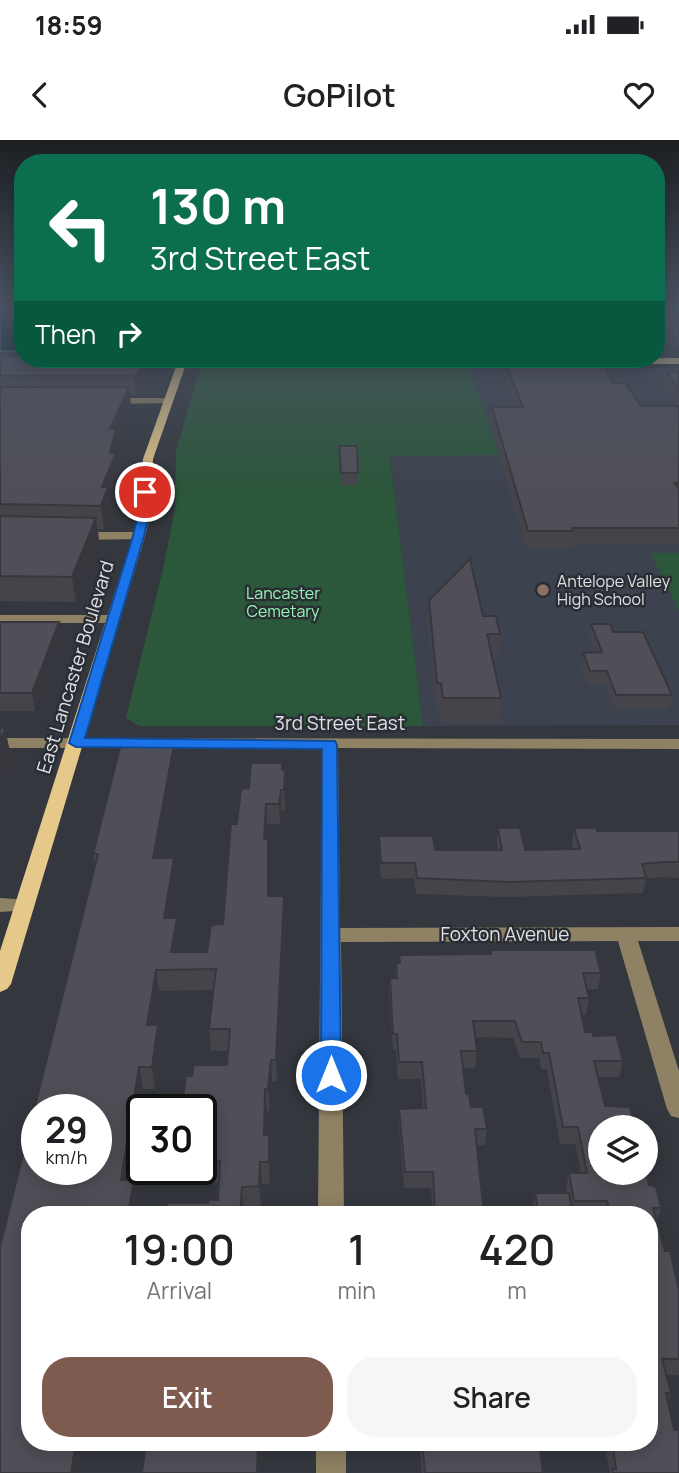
<!DOCTYPE html>
<html lang="en">
<head>
<meta charset="utf-8">
<style>
	body { margin:0; font-family:Manrope,sans-serif; background:#f6f6f6; color:#202124; height:100vh; display:flex; flex-direction:column; font-size:26px; white-space:nowrap }
	* { box-sizing:border-box; margin:0 }
	p { font-size:23px; color:#757577 }
	.icon { flex:none; width:38px; height:38px; fill:none; stroke:currentColor; stroke-width:2; stroke-linecap:round; stroke-linejoin:round }
	.map { position:relative; flex:1; overflow:hidden }
	.sheet { position:absolute; left:21px; top:1066px; width:637px; height:245px; display:flex; flex-direction:column; background:#fff; border-radius:28px; box-shadow:0 4px 18px #0003 }
	.sheet>* { flex:none }
	.hud { position:absolute; left:14px; top:14px; width:651px; height:214px; border-radius:28px; box-shadow:0 4px 18px #0003; background:#0b6e4f; color:#fff; overflow:hidden }
	.fabs { position:absolute; left:588px; top:975px; display:grid; gap:14px }
	.fabs a { display:grid; place-items:center; width:70px; height:70px; border-radius:50%; background:#fff; box-shadow:0 4px 18px #0003; font-size:35px }
	.speed { position:absolute; left:21px; top:954px; display:flex; gap:14px; font-size:35px; font-weight:700; text-align:center }
	.speed>* { display:grid; place-content:center; width:91px; height:91px; border-radius:50%; background:#fff; box-shadow:0 4px 18px #0003; line-height:1 }
	.speed small { font-size:18px; font-weight:400 }
	.speed .limit { border:4px solid #111; border-radius:10px; background:#fff; color:#111 }
	.pin { position:absolute; display:grid; place-items:center; width:60px; height:60px; color:#fff; margin:-30px; border:4px solid #fff; border-radius:50%; box-shadow:0 2px 7px #0007 }
	.me { position:absolute; width:77px; margin:-38px; rotate:0deg; stroke-linejoin:round; filter:drop-shadow(0 0 5px #0008) }
	.turn { display:flex; align-items:center; gap:24px; height:147px; padding:0 21px; font-size:32px }
	.turn .icon { width:91px; height:91px; stroke-width:2.5 }
	.turn b { display:block; font-size:49px; line-height:60px }
	.then { display:flex; align-items:center; height:66px; padding:0 21px; background:#0003; gap:14px; font-size:26px }
	.eta { display:flex; justify-content:space-evenly; align-items:center; height:119px; text-align:center }
	.eta b { font-size:42px; font-weight:600; line-height:49px }
	.action { display:flex; gap:14px; margin-top:auto; padding:14px 21px }
	.action a { flex:1; height:80px; border-radius:28px; background:#7f5a4f; color:#fff; font-size:28px; font-weight:600; line-height:80px; text-align:center }
	.action a+a { background:#f6f6f6; color:#202124 }
	.status { display:flex; justify-content:space-between; align-items:center; height:49px; padding:0 35px; background:#fff; direction:ltr }
	.status svg { height:19px; fill:currentColor }
	header { display:flex; justify-content:space-between; align-items:center; height:91px; padding:0 21px; background:#fff; font-size:32px; font-weight:600 }
	.map>svg:first-child { display:block }
	.built { fill:#3c434e }
	.green { fill:#2b573a }
	.water { fill:#011f2a; stroke:#435962; stroke-width:2 }
	.lines { fill:none; stroke-linecap:round; stroke-linejoin:round }
	.minor { fill:#8f8163; fill-rule:evenodd }
	.major { fill:#e6c98a; fill-rule:evenodd }
	.wall { fill:#45444b; fill-rule:evenodd }
	.shaded-wall { fill:#38373d }
	.building { fill:#504f57; stroke:#38373d; stroke-width:2; fill-rule:evenodd }
	.route { fill:#1a73e8; stroke:#114b97; stroke-width:2 }
	.education-dot { fill:#8d6e63; stroke:#2a2e34; stroke-width:2.5 }
	.labels { text-anchor:middle; stroke-width:5; stroke-linejoin:round; paint-order:stroke }
	.far-poi-label { font-size:16px; fill:#dee0e4; stroke:#2a2e34; text-anchor:start }
	.far-park-label { font-size:16px; fill:#94f7b4; stroke:#2a2e34 }
	.street-label { font-size:19px; fill:#dee0e4; stroke:#2a2e34 }
</style>
</head>
<body>
<div class="status"><b>18:59</b><svg viewBox="0 0 49 12"><path d="M0 12V9h3v3zM5 12V6h3v6zM10 12V3h3v9zM15 12V0h3v12zM26 1h20v11H26zM47 4h2v5h-2z"/></svg></div>
<header><svg class="icon" aria-label="back" viewBox="0 0 24 24"><path d="M15 5l-7 7 7 7"/></svg>GoPilot<svg class="icon" aria-label="heart" viewBox="0 0 24 24"><path d="M12 20l-8-8c-3-5 5-10 8-4 3-6 11-1 8 4z"/></svg></header>
<div class="map">
<svg width="679" height="1333" viewBox="0 0 679 1333">
	<rect width="100%" height="100%" fill="#34383e"/>
	<path class="built" d="M470,228H679V585L423,586L390,315H499Z"/>
	<path class="green" d="M208,226H458L470,228L499,315L390,316L423,586H139L126,578L164,425L175,367L176,311L200,229Z
		M651,413H679V470Z"/>
	<path class="water" d="M0,168H23V211H0Z"/>
	<g class="lines">
		<path class="minor" d="M168,258L173,261L171,263L109,264L104,261L109,258Z
			M139,392L143,393V399L77,400L71,396L77,392Z
			M0,475H114L121,479L114,483H0Z
			M0,598L679,599V609L338,608L340,788L679,787V801H638L679,931V978L671,976L667,969L618,801L341,802L344,1074H318L322,608H0Z
			M0,758L31,760L34,765L31,770L0,772Z
			M316,1302H346V1333H316Z"/>
		<path class="major" d="M679,218V224H577L573,221L576,219Z
			M122,219H526L529,221L525,224H186L153,319L151,370L145,396L11,844L7,849L0,852V811L133,396L139,370L143,319L177,224H119Z"/>
	</g>
	<path class="wall" d="M656,168H679V206H656Z
		M0,216L23,219H144L146,236L140,254L136,255H130L131,267L117,298L119,310L116,320L118,335L109,357L111,370L104,389H98L99,402L76,462L0,461Z
		M501,219H599L614,243L641,266H677L664,246L667,233L679,232V405H571V408H526L490,282L492,267H516L500,227Z
		M339,306H357L358,345H341Z
		M429,460L483,476L500,494L498,518H492L501,558L499,583H442L439,568H436L428,483Z
		M0,482L62,498L35,571H0Z
		M591,484L613,492L672,555L669,569H614L605,545H588L581,527L583,513L595,512L589,498Z
		M121,604L174,605L176,625L159,718H174L176,739L170,778H177L179,799L177,812H207L211,785L223,784L231,684H237L241,649L249,648L251,623H282V630H285L286,650L285,670H281L280,684H267L266,699H268L269,756H284L285,776L277,941H272L270,971H267L266,995H269L270,1017V1044H262L261,1068H243V1074H165L167,1063H208V1060H218L219,1043L188,1044L186,1029H201V970H183L182,965L186,936H192L194,925H227L228,911H211L209,889L214,850L159,851L153,885H158L161,907L155,949H143L128,1040H134L137,1062L135,1074H30V1302H86L80,1333H0V1107L84,770L95,725L93,714ZM37,970H96V1029H37Z
		M498,688L525,710L573,709L572,703L574,688L597,691H679V738L660,737L646,739L643,753L506,757L416,754L414,738L381,739L379,712V696L435,710H498L497,703Z
		M491,810L601,833L598,849H587L589,858L586,874H581L585,892L593,896L623,921L619,937H598L605,966L661,1068L657,1082L665,1111L679,1150V1235H666L671,1253L668,1262L679,1333H610L606,1313L610,1302H649V1074H534L533,1069L535,1053H567L566,1050L569,1033H581L575,1004H560L547,929H541L539,918H520L513,898L475,897L477,911L475,928H463L466,954L471,967L487,989L485,1005H477L484,1074H433L431,1048H404L399,985V969L423,968L421,939H398L396,910H393L389,854L390,838H395L396,823H399V815L490,814Z
		M419,1302H539L543,1333H422Z"/>
	<path class="shaded-wall" d="M144,219L146,236L140,254L136,255L134,236Z
		M129,247L131,267L117,298L119,310L116,320L118,335L109,357L111,370L104,389L101,366L102,347L110,289Z
		M96,378L99,402L76,462L72,437Z
		M59,482L62,498L35,571L32,553Z
		M5,588L12,621L0,653V602Z
		M174,605L176,625L155,739L153,718Z
		M285,630L286,650L285,670L284,650Z
		M281,650V670L280,684L279,664Z
		M266,664L267,684L265,719L264,699Z
		M268,699L269,719V776L268,756Z
		M174,718L176,739L167,799L164,778Z
		M284,756L285,776L277,941L276,920Z
		M177,778L179,799L174,830L171,812Z
		M156,830L159,851L150,907L147,885Z
		M158,885L161,907L155,949L152,927Z
		M271,920L272,941L270,971L268,949Z
		M139,927L143,949L125,1062L121,1040Z
		M265,949L267,971L265,1017L264,995Z
		M269,995L270,1017V1044L269,1022Z
		M260,1022L262,1044L261,1068L259,1046Z
		M134,1040L137,1062L135,1074H130L129,1068Z
		M242,1047L243,1074H240Z
		M76,1302H86L80,1333H71Z
		M258,1302H261L260,1333H257Z"/>
	<path class="building" d="M656,168H679V196H656Z
		M0,216H23V219H144L138,234L134,236H0Z
		M504,219H599L614,243H625L641,266H679V343H675L679,350V388H572L573,391H528L492,267H523Z
		M679,232V251L667,233Z
		M0,247H129L110,289H116L110,313H116L102,347H108L101,366L0,364Z
		M339,306H357L358,333H341Z
		M0,376L96,378L72,437L0,436Z
		M470,419L483,476H496L500,494H487L501,558H443L441,543H437L429,460Z
		M0,482H59L32,553H0Z
		M591,484H610L613,492H643L672,555H616L607,531H590L583,513L602,512Z
		M0,588H5L0,602Z
		M121,604L174,605L153,718H174L164,778H177L171,812H207L211,785L223,784L231,684H237L241,649L249,648L251,623H282V630H285L284,650H281L279,664H266L264,699H268V756H284L276,920H271L268,949H265L264,995H269V1022H260L259,1046L242,1047L240,1074H165L167,1063H208V1060H218L220,1021L201,1022V970H190L191,965H182L186,936H192L194,925H227L230,889H209L216,829L156,830L147,885H158L152,927H139L121,1040H134L129,1068H116L115,1074H30V1302H76L71,1333H0V1107L84,770L98,714H93ZM37,970H96V1029H37Z
		M498,688H520L525,710L580,709L574,688H596L597,691H679V722H663L642,724L646,738L508,742L417,738L415,723H381L379,696H433L435,710H502Z
		M491,810H595L601,833H583L589,858H578L585,892H592L593,896L616,895L623,921H594L605,966L630,967L635,987H600V1032H646L649,1045L656,1047L661,1068H653L665,1111H670L679,1150V1219H662L671,1253H666L674,1290H679V1333H613L612,1329H616L612,1302H649V1074H610L607,1061H574L569,1033H587L578,987H563L549,913H543L541,902H522L515,881H473L477,911H461L466,954H469L471,967H483L487,989H475L484,1074H435L433,1032H405L399,969L426,968L422,922H399L397,894H393L390,838H397L396,823H400L399,815L491,814Z
		M535,1053H569L573,1074H539Z
		M146,1302H258L257,1333H142Z
		M422,1302H539L543,1333H425Z"/>
	<linearGradient id="sky" x2="0" y2="1"><stop stop-color="#1d1f22"/><stop offset="0.47" stop-color="#4a5363"/><stop offset="1" stop-color="#4a5363" stop-opacity="0"/></linearGradient>
	<rect width="679" height="355" fill="url(#sky)"/>
	<path class="route" d="M145,349L150,352V370L144,396L85,598L335,601L337,605L341,935L338,941L331,943L324,941L321,935L322,609L76,607L69,603L133,396L139,370L140,352Z"/>
	<circle class="education-dot" cx="543" cy="450" r="7"/>
	<g class="labels">
		<g class="far-poi-label">
			<text x="557" y="447">Antelope Valley<tspan x="557" dy="18">High School</tspan></text>
		</g>
		<g class="far-park-label">
			<text x="283" y="459">Lancaster<tspan x="283" dy="18">Cemetary</tspan></text>
		</g>
		<g class="street-label">
			<text transform="translate(75 527) rotate(-73)" y="7">East Lancaster Boulevard</text>
			<text x="340" y="590">3rd Street East</text>
			<text x="505" y="801">Foxton Avenue</text>
		</g>
	</g>
</svg>
<div class="fabs">
<a><svg class="icon" aria-label="layers" viewBox="0 0 24 24"><path d="M12 4l9 5-9 5-9-5zM3 14l9 5 9-5"/></svg></a>
</div>
<div class="speed"><div>29<small>km/h</small></div><div class="limit">30</div></div>
<div class="pin" style="left:145px;top:352px;background:#d93025"><svg class="icon" aria-label="arrive" viewBox="0 0 24 24"><path d="M6 21V4h12l-3 4 3 4H6"/></svg></div>
<svg class="me" style="left:331px;top:935px" viewBox="-20 -20 40 40"><circle r="17" fill="#1a73e8" stroke="#fff" stroke-width="3"/><path d="M0-11L8 9 0 5-8 9z" fill="#fff"/></svg>
<div class="hud">
<div class="turn"><svg class="icon" aria-label="left" viewBox="0 0 24 24"><path d="M17 20v-9H6M10 6l-5 5 5 5"/></svg><div><b>130 m</b>3rd Street East</div></div>
<div class="then">Then<svg class="icon" aria-label="right" viewBox="0 0 24 24"><path d="M7 20v-9h11M14 6l5 5-5 5"/></svg></div>
</div>
<section class="sheet">
<div class="eta">
<div><b>19:00</b><p>Arrival</p></div>
<div><b>1</b><p>min</p></div>
<div><b>420</b><p>m</p></div>
</div>
<div class="action"><a>Exit</a><a>Share</a></div>
</section>
</div>
</body>
</html>
